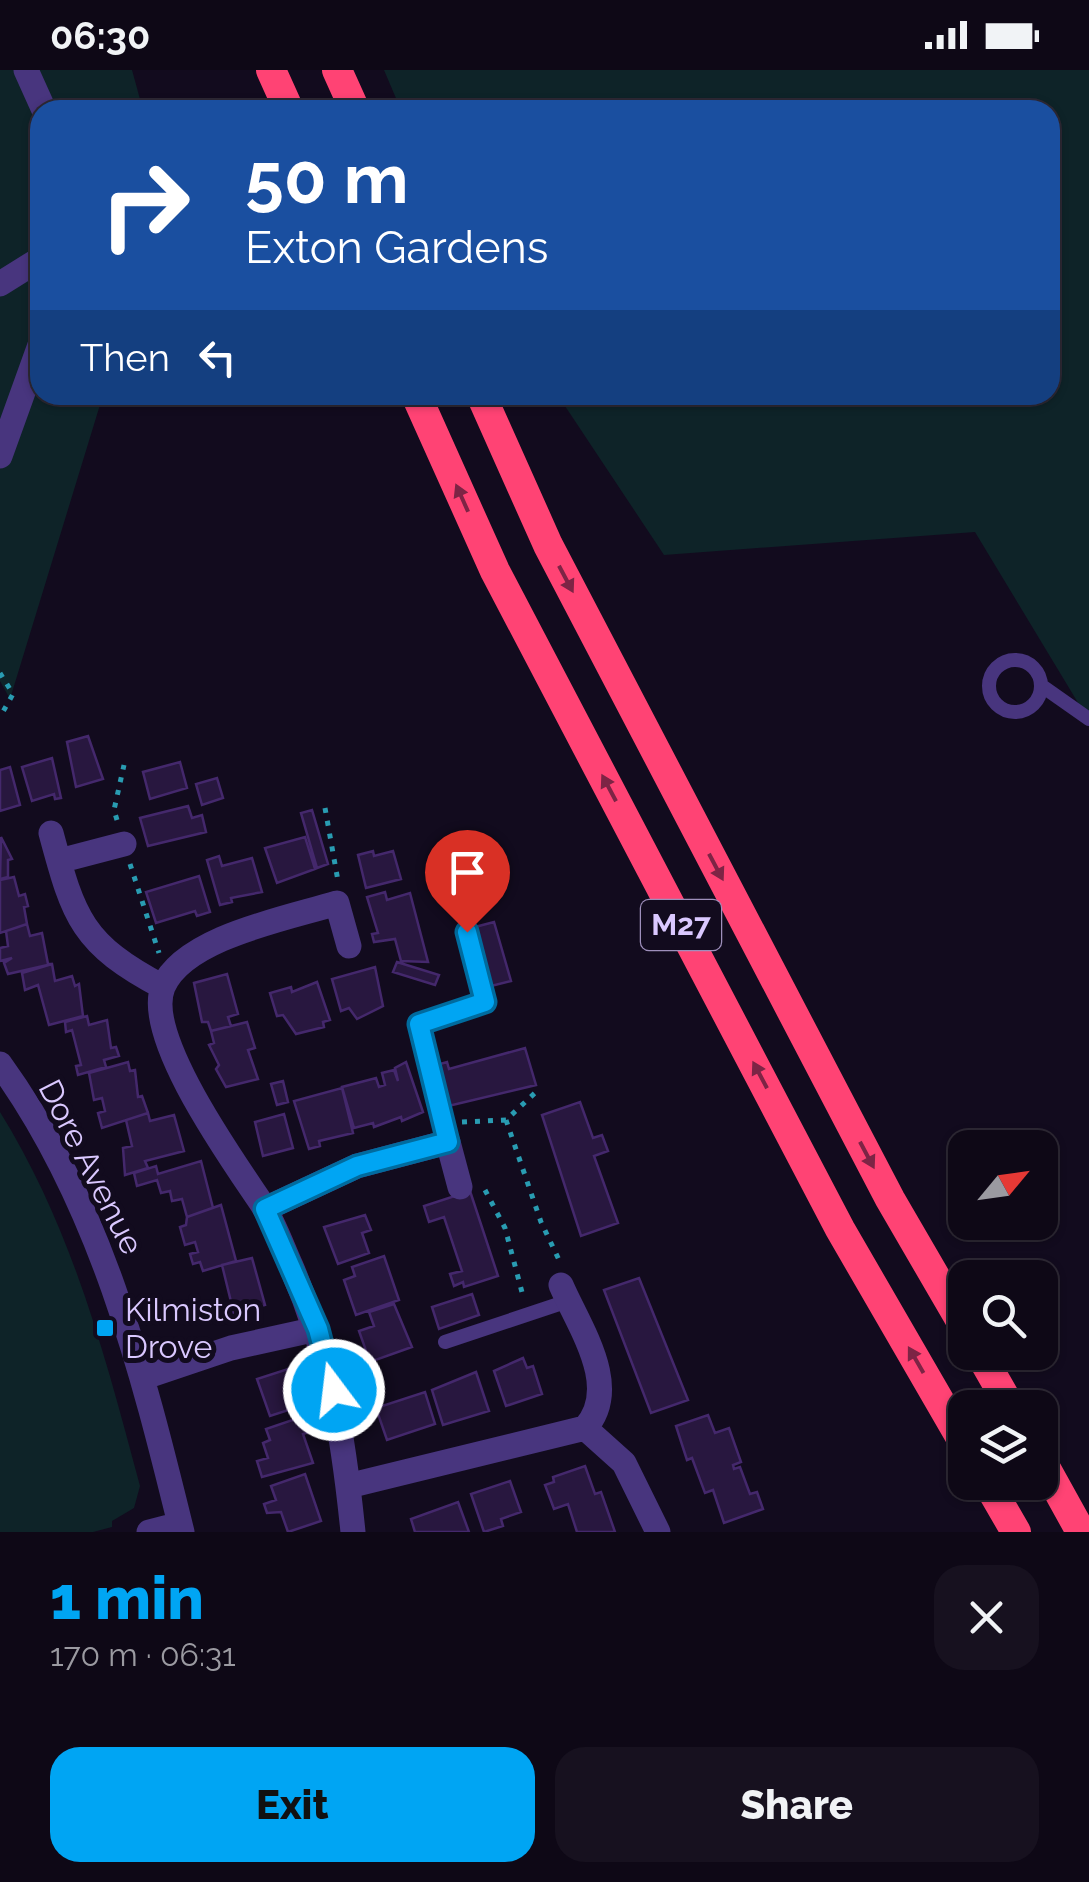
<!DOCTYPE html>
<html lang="en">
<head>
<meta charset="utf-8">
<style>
	body { margin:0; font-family:Raleway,sans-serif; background:#17111f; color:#f1f3f6; height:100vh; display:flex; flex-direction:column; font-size:38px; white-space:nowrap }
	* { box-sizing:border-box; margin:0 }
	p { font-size:32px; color:#9b9aa1 }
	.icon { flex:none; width:55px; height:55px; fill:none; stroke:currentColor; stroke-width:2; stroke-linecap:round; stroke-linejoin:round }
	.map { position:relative; height:1462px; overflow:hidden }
	.side { display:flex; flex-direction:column; background:#0e0816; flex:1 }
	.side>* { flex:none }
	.hud { position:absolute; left:30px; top:30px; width:1030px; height:305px; border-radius:30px; box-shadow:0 2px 8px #0004,0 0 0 2px #2e2935; background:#1a4fa0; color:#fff; overflow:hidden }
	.needle { width:65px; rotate:61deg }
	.fabs { position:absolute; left:948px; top:1060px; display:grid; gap:20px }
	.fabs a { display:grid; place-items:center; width:110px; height:110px; border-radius:20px; background:#0e0816; box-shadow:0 2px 8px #0004,0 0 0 2px #2e2935; font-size:50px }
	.pin { position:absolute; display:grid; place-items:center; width:85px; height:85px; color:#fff; margin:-102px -42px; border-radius:50% 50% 50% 0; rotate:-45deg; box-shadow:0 0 10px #0007 }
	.pin .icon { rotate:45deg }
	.me { position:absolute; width:110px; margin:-55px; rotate:345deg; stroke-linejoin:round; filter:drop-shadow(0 0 8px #0008) }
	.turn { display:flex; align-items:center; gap:35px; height:210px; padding:0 50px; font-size:45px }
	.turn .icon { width:130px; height:130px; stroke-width:2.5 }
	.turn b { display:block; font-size:70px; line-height:85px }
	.then { display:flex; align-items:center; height:95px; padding:0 50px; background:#0003; gap:20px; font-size:38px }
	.round { display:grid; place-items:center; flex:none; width:105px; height:105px; border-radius:30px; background:#17111f }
	.summary { display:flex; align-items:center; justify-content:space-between; height:170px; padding:0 50px }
	h1 { font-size:60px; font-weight:800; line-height:75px; color:#00a5f3 }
	.cta { display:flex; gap:20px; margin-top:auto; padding:20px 50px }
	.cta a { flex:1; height:115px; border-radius:30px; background:#00a5f3; color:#111; font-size:40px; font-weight:800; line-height:115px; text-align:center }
	.cta a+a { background:#17111f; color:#f1f3f6 }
	.status { display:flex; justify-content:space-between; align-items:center; height:70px; padding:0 50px; background:#0e0816; direction:ltr }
	.status svg { height:28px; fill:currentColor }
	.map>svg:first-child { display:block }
	.green { fill:#0e2328 }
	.building { fill:#28173f; stroke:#44286c; stroke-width:2.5 }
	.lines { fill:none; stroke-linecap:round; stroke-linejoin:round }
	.path { stroke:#299cb2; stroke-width:5; stroke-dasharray:5 8; stroke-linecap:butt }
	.lane { stroke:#48357e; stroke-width:14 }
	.street { stroke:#48357e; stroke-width:25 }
	.highway { stroke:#ff4374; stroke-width:30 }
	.oneway { fill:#7d2445 }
	.route-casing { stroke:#006b9e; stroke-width:25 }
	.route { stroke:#00a5f3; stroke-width:18 }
	.poi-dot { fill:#00a5f3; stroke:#120b1e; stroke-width:4 }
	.labels { text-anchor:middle; stroke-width:10; stroke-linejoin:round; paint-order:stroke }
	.shield { fill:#120b1e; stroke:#9e8fbc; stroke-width:2.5 }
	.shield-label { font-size:30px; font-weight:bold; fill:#dac8ff }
	.street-label { font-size:32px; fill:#dac8ff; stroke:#120b1e }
	.poi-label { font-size:32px; fill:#dac8ff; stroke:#120b1e; text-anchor:start }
</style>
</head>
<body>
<div class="status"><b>06:30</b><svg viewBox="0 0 49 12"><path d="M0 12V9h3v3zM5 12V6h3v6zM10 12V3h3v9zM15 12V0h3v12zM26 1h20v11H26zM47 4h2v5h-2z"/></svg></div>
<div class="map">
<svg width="1089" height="1462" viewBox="0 0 1089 1462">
	<rect width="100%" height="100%" fill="#120b1e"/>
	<path class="green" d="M0,0H132L143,40H40V325H103L10,629L0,611Z
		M384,0H1089V651L975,462L664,485L559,327L524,336L519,325H1050V40H401Z
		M0,1042C72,1158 105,1285 140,1416L134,1438L112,1451V1457L93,1462H0Z"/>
	<path class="building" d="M88,666L103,709L76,717L67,672Z
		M52,688L61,728L55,729L54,724L32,731L22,697Z
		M180,692L187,718L150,729L143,702Z
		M10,697L20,735L0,741V700Z
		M217,708L223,728L202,735L196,714Z
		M188,736L192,748L202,745L206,762L148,776L140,748Z
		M312,740L328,794L317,798L301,743Z
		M1,767L12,789L8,790V807L0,809Z
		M305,767L315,799L277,813L265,778Z
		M373,781L374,786L393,781L401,809L366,818L358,785Z
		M219,786L222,796L252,788L262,822L231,828L232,832L220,835L207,790Z
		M199,806L210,842L197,846L195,841L156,853L146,822Z
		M14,807L19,826L25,824L28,836L24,837L27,854L0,863V810Z
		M385,822L387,830L410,823L428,892L401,891L395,869L374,872L372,864L378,863L367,827Z
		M494,852L511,911L491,916L475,857Z
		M27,854L30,866L42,863L48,894H52L8,904L4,893L12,888L0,891V878L8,876L6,861Z
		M397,892L439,905L435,915L393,902Z
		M52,894L55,911L72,906L75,916L79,914L83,946L49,955L38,915L25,920L22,903Z
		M375,897L383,936L357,949L349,938L341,941L332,909Z
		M227,904L238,944L228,947L231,956L211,961L208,952H202L194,913Z
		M317,912L330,950L323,952L324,957L296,964L283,945L277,946L270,923L291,917L292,922Z
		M87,946L89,955L107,950L111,978L116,977L119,986L104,990L106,997L78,1005L76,996L81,995L72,960L66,962L65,952Z
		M247,952L255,978L248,980L258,1009L226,1017L216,999L219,995L209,975L214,973L211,961Z
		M525,978L536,1015L440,1038L429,997L447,992L449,999Z
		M128,992L130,1001L135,1000L138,1027L142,1026L148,1043L102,1058L98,1043L105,1041L102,1028L94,1030L89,1003Z
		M406,992L423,1042L402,1051L401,1047L374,1057L373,1053L354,1058L342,1017L376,1008L379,1017L385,1015L382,1003L394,1000L398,1011L395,998Z
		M283,1011L288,1032L277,1035L271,1014Z
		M342,1018L353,1063L319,1071L320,1076L309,1079L294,1031Z
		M580,1032L593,1068L602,1065L608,1081L594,1086L618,1153L581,1166L542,1045Z
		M148,1043L150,1051L174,1045L184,1081L145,1091L148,1098L125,1105L123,1078L132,1076L126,1050Z
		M284,1044L293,1078L263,1086L255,1052Z
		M201,1091L213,1138L187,1147L182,1129L172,1131L170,1121L161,1123L157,1110L137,1116L134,1103L156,1096L158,1104Z
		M470,1121L498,1206L464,1217L463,1212L454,1216L450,1204L462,1201L444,1147L429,1152L424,1136Z
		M221,1135L236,1191L203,1201L200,1192L193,1194L190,1184L198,1182L195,1172L185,1175L180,1157L186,1155L187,1147Z
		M365,1145L371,1160L362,1163L369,1183L338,1194L324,1157Z
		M384,1186L399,1230L356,1245L344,1210L355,1206L352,1197Z
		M252,1188L265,1235L234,1244L222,1195Z
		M639,1208L688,1330L651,1343L604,1220Z
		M472,1224L479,1245L439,1259L432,1237Z
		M394,1234L412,1277L370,1292L359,1261L374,1256L369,1242Z
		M523,1288L527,1298L533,1296L542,1324L506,1336L494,1301Z
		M288,1299L301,1336L270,1346L257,1309Z
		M476,1302L489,1341L443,1355L432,1320Z
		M425,1322L435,1354L387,1370L376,1338Z
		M708,1345L715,1363L729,1358L741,1392L733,1395L734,1399L740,1397L750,1424L757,1422L763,1439L724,1453L713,1420L705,1423L692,1388L687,1390L676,1356Z
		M304,1346L309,1362L303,1364L313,1393L262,1407L257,1391L268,1388L263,1373L270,1370L266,1359Z
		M585,1396L595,1424L601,1422L615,1462H577L568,1434L554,1439L545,1415L554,1412L553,1407Z
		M305,1404L321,1451L288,1462L281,1442L267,1443L264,1434L276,1430L271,1416Z
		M510,1411L521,1442L501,1449L503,1456L484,1462L471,1424Z
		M458,1432L469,1462H415L411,1449Z"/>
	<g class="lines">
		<path class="path" d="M0,603L13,624L0,647
			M325,738L338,811
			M117,750L114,740L124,695
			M130,794L159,883
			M506,1050L541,1152L560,1192
			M462,1052L506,1050L537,1021
			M485,1120L505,1158L523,1226"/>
		<path class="lane" d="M989 616a26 26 0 1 1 52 0a26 26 0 1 1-52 0Z
			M1042,616L1089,649
			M448,1072L419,954L485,932L467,861
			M445,1272L568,1231"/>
		<path class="street" d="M26,0L44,40
			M0,214L40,189
			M0,386L40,275
			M51,763C74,849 82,874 163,917
			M59,791L124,774
			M349,876L337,833C289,848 184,867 163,917C143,966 234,1092 262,1134C274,1153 282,1176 291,1196C331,1289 343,1363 353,1462
			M0,994C100,1132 142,1299 182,1462
			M265,1139L357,1096L448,1072L460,1117
			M561,1215C579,1257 622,1317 585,1358
			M142,1308L231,1278L317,1259
			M348,1416L585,1358L624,1393L658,1462
			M149,1462L180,1454"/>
		<path class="highway" d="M271,0L289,40
			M337,0L355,40
			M416,325L495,501L840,1159L965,1375
			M481,325L548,475L890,1129L965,1258
			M979,1282L1011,1338
			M1040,1388L1081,1462
			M987,1412L1016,1462"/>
	</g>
	<defs><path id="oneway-solid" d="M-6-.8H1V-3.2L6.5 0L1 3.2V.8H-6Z" transform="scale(2.5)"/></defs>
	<g class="oneway">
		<use href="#oneway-solid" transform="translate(462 428) rotate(-114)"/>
		<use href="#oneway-solid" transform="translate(566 509) rotate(62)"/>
		<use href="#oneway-solid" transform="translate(609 718) rotate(-118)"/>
		<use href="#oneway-solid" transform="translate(716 797) rotate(62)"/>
		<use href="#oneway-solid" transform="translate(760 1005) rotate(-118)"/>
		<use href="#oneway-solid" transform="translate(867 1085) rotate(62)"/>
		<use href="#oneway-solid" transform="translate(916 1290) rotate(-120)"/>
	</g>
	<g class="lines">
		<g class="route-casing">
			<path id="route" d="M334,1320L318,1259L265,1139L357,1096L448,1072L419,954L485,932L467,862"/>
		</g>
		<use href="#route" class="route"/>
	</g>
	<rect class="poi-dot" x="95" y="1248" width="20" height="20" rx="5"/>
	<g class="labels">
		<rect class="shield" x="641" y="830" width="80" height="50" rx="8"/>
		<g class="shield-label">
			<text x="681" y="865">M27</text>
		</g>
		<g class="street-label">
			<text transform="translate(91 1097) rotate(63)" y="11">Dore Avenue</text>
		</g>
		<g class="poi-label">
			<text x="125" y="1251">Kilmiston<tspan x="125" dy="37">Drove</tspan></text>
		</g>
	</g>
</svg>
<div class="fabs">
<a><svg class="needle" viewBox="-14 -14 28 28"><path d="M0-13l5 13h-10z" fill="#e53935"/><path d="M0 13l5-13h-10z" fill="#9b9aa1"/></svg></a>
<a><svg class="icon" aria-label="search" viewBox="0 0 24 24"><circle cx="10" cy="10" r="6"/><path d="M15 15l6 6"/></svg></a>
<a><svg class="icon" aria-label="layers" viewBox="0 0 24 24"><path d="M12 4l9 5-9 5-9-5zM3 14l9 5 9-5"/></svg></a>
</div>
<div class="pin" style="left:467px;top:862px;background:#d93025"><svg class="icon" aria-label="arrive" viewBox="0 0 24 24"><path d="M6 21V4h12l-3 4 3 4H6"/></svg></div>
<svg class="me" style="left:334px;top:1320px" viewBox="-20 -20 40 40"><circle r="17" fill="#00a5f3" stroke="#fff" stroke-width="3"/><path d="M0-11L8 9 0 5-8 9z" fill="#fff"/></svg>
<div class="hud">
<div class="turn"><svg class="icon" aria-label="right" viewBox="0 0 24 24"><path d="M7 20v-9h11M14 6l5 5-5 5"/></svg><div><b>50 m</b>Exton Gardens</div></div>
<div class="then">Then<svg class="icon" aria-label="left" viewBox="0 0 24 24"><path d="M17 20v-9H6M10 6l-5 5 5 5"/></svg></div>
</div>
</div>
<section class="side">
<div class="summary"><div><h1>1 min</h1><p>170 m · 06:31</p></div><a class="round"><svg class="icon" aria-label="close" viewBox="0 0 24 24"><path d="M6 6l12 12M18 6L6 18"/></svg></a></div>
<div class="cta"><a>Exit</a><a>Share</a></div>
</section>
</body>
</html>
